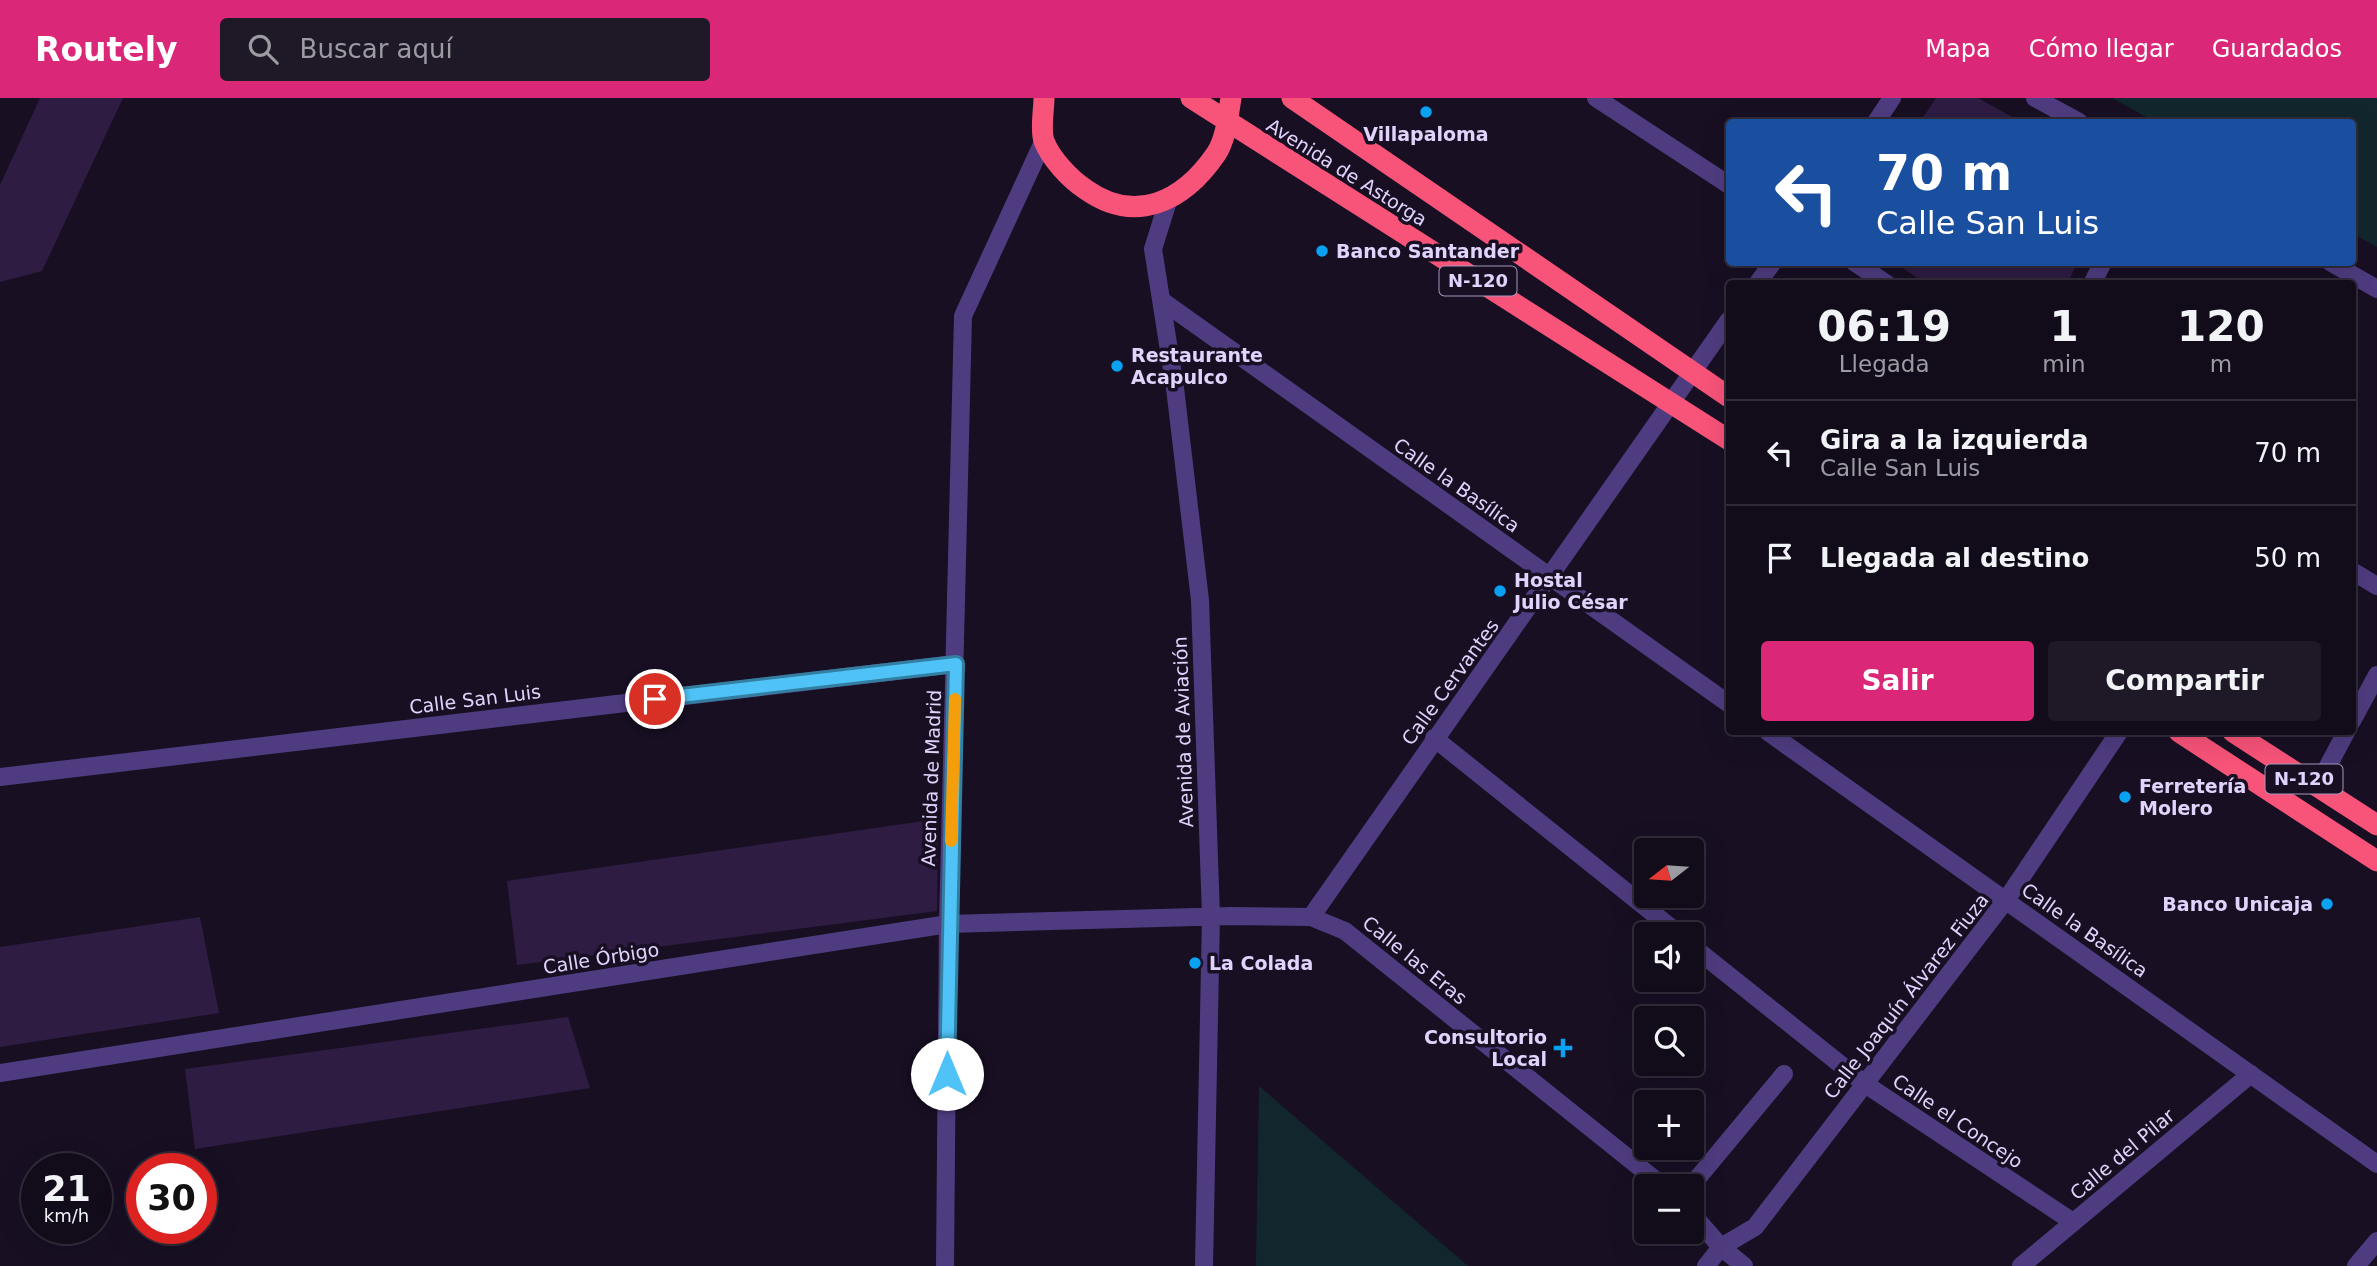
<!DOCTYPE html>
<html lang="es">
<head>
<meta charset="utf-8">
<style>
	body { margin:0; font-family:"DejaVu Sans",sans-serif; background:#1f1927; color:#f1f3f6; height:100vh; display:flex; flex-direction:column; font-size:26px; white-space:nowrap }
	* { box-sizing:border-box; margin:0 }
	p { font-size:23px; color:#9c9ba2 }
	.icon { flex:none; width:38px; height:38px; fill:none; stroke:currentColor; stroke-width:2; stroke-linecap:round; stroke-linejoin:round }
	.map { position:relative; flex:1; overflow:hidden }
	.panel { position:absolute; left:1726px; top:182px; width:630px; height:455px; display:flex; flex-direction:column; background:#120b1a; border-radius:7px; box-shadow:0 7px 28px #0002,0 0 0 2px #312b39 }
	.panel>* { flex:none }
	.banner { position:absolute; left:1726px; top:21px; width:630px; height:147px; border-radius:7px; box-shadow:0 7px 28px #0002,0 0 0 2px #312b39; background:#1a4fa0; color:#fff; overflow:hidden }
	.needle { width:46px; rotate:253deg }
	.tools { position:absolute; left:1634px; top:740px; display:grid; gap:14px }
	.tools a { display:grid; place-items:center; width:70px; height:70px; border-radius:7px; background:#120b1a; box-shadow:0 7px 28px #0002,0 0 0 2px #312b39; font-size:35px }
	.speed { position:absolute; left:21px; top:1055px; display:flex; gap:14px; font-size:35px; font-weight:700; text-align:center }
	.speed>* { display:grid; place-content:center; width:91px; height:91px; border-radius:50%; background:#120b1a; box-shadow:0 7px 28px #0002,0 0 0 2px #312b39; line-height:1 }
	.speed small { font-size:18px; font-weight:400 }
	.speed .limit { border:10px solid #d22; background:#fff; color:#111 }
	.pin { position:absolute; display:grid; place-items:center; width:60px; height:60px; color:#fff; margin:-30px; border:4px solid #fff; border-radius:50%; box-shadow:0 2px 7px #0007 }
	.me { position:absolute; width:77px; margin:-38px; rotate:0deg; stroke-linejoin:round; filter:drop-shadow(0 0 5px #0008) }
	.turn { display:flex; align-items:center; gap:24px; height:147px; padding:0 35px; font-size:32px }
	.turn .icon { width:91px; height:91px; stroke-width:2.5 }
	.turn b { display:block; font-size:49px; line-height:60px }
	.eta { display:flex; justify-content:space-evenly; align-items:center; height:119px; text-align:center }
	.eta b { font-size:42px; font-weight:800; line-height:49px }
	.cta { display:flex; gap:14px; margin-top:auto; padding:14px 35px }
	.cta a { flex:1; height:80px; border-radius:7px; background:#db2777; color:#fff; font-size:28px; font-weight:800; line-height:80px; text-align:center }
	.cta a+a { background:#1f1927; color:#f1f3f6 }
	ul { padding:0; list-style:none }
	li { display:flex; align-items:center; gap:21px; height:105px; padding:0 35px; border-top:2px solid #312b39 }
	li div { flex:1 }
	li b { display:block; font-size:26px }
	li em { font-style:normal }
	header { display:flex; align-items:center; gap:42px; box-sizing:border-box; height:98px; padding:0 35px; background:#db2777; color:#fff }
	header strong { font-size:33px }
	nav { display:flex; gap:38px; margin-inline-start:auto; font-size:24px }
	.search { width:490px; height:63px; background:#1f1927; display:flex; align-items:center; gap:18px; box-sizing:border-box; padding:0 24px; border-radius:7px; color:#9c9ba2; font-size:26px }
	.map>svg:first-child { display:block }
	.green { fill:#12272d }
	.building { fill:#2e1c43 }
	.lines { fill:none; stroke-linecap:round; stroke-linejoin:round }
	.lane { stroke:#4f3c80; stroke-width:18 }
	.street { stroke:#4f3c80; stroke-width:18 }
	.highway { stroke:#f85379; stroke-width:21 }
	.route-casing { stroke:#337fa1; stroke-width:18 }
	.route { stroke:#4fc3f7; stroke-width:12 }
	.slow { stroke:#f59e0b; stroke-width:12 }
	.poi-dot { fill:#09a2f3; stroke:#180f23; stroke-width:2.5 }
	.labels { text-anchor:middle; stroke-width:7; stroke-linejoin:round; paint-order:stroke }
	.shield { fill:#180f23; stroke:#a598bc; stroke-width:2 }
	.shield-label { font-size:18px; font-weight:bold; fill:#e2d3fd }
	.poi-label { font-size:19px; font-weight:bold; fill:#e2d3fd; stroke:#180f23; text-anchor:start }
	.street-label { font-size:19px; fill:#e2d3fd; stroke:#180f23 }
</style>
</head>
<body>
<header>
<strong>Routely</strong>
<div class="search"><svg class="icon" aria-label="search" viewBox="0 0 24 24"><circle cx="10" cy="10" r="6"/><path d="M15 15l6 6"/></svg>Buscar aquí</div>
<nav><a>Mapa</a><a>Cómo llegar</a><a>Guardados</a></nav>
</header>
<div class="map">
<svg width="2377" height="1168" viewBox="0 0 2377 1168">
	<rect width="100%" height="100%" fill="#180f23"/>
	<path class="green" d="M2112,0H2377V149L2352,135V24H2155Z
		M1259,988L1468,1168H1256Z"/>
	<path class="building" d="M40,0H123L42,173L0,184V87Z
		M1936,0H1978L2021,24H1920Z
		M1894,164H2078L2067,186H1926Z
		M938,721L937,813L517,867L507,783Z
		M200,819L219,915L0,949V849Z
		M568,919L590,990L195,1051L185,971Z"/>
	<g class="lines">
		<path class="lane" d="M1691,1088L1784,976"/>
		<path class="street" d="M1596,0L1729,87
			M2035,0L2079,24
			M1876,24L1892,0
			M1168,103L1153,151L1175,290L1200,502L1211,818L1204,1168
			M1854,164L1887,186
			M2330,164L2377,191
			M1757,186L1773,164
			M2092,186L2103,164
			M1161,202L1729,606
			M2352,473L2377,488
			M2352,623L2377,577
			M1768,634L2377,1066
			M1434,640L1679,836
			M0,679L955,566
			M2317,689L2346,634
			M1311,819L1729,222
			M1692,848L1865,986L2073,1124
			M0,975L948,826L1231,818L1311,819L1345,833L1663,1088
			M1692,1116L1721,1149L1744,1168
			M945,1168L948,826L963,218L1044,42
			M1706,1168L1721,1149L1755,1129L2006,802L2119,634
			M2021,1168L2251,976
			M2356,1168L2377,1143"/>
		<path class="highway" d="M1044,0C1044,12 1040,31 1044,43C1051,61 1070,81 1085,91C1135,127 1183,104 1216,56C1226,41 1228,18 1231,0
			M1191,0L1729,342
			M1292,0L1729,299
			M2179,634L2377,763
			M2233,634L2377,727"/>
	</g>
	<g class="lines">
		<g class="route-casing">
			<path id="route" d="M655,601L956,566L947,976"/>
		</g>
		<use href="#route" class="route"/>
		<path class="slow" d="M951,743L955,601"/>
	</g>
	<g class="poi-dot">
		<circle cx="1426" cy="14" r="7"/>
		<circle cx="1322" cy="153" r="7"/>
		<circle cx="1117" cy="268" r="7"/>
		<circle cx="1500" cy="493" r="7"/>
		<circle cx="2125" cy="699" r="7"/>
		<circle cx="2327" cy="806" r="7"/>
		<circle cx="1195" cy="865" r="7"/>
		<path d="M1559.5 939.5h7v7h7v7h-7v7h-7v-7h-7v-7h7z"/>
	</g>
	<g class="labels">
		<g class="shield">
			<rect x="1439.5" y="168.5" width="77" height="29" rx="5"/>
			<rect x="2265.5" y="666.5" width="77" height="29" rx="5"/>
		</g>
		<g class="shield-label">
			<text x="1478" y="189">N-120</text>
			<text x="2304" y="687">N-120</text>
		</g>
		<g class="poi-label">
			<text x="1426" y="43" text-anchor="middle">Villapaloma</text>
			<text x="1336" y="160">Banco Santander</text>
			<text x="1131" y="264">Restaurante<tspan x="1131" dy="22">Acapulco</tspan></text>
			<text x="1514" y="489">Hostal<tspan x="1514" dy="22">Julio César</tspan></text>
			<text x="2139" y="695">Ferretería<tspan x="2139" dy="22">Molero</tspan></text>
			<text x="2313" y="813" text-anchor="end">Banco Unicaja</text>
			<text x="1209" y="872">La Colada</text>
			<text x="1547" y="946" text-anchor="end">Consultorio<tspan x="1547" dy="22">Local</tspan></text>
		</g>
		<g class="street-label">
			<text transform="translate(1347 74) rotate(32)" y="7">Avenida de Astorga</text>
			<text transform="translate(1457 387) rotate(35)" y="7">Calle la Basílica</text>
			<text transform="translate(1450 584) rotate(-54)" y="7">Calle Cervantes</text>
			<text transform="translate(475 601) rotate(-7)" y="7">Calle San Luis</text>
			<text transform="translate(1183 634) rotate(-92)" y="7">Avenida de Aviación</text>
			<text transform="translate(931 680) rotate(-88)" y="7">Avenida de Madrid</text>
			<text transform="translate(2085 832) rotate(35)" y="7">Calle la Basílica</text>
			<text transform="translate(601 860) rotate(-9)" y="7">Calle Órbigo</text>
			<text transform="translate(1415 862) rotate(39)" y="7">Calle las Eras</text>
			<text transform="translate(1906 898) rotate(-52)" y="7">Calle Joaquín Álvarez Fiuza</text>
			<text transform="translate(1958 1023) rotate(34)" y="7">Calle el Concejo</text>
			<text transform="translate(2122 1056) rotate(-40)" y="7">Calle del Pilar</text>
		</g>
	</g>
</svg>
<div class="tools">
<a><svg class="needle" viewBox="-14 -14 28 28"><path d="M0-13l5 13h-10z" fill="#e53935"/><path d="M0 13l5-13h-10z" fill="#9c9ba2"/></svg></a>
<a><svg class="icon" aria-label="sound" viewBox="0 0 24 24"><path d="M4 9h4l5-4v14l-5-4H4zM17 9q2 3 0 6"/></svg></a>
<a><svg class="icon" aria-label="search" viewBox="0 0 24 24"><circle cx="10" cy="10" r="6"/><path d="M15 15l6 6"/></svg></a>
<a>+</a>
<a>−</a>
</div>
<div class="speed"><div>21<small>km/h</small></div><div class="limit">30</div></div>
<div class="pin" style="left:655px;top:601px;background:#d93025"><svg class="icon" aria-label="arrive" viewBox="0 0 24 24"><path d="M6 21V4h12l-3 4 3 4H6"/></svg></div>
<svg class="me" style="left:947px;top:976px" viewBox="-20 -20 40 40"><circle r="19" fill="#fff"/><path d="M0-13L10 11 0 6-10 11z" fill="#4fc3f7"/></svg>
<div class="banner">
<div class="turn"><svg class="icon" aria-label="left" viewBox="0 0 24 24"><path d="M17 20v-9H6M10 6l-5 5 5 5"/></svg><div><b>70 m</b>Calle San Luis</div></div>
</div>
<section class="panel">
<div class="eta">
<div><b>06:19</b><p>Llegada</p></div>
<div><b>1</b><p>min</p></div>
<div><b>120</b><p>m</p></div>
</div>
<ul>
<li><svg class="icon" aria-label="left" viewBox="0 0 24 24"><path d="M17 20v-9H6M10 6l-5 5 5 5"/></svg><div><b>Gira a la izquierda</b><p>Calle San Luis</p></div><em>70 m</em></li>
<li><svg class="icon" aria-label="arrive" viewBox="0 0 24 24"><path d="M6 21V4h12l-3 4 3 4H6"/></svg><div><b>Llegada al destino</b></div><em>50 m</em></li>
</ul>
<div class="cta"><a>Salir</a><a>Compartir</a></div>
</section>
</div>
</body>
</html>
